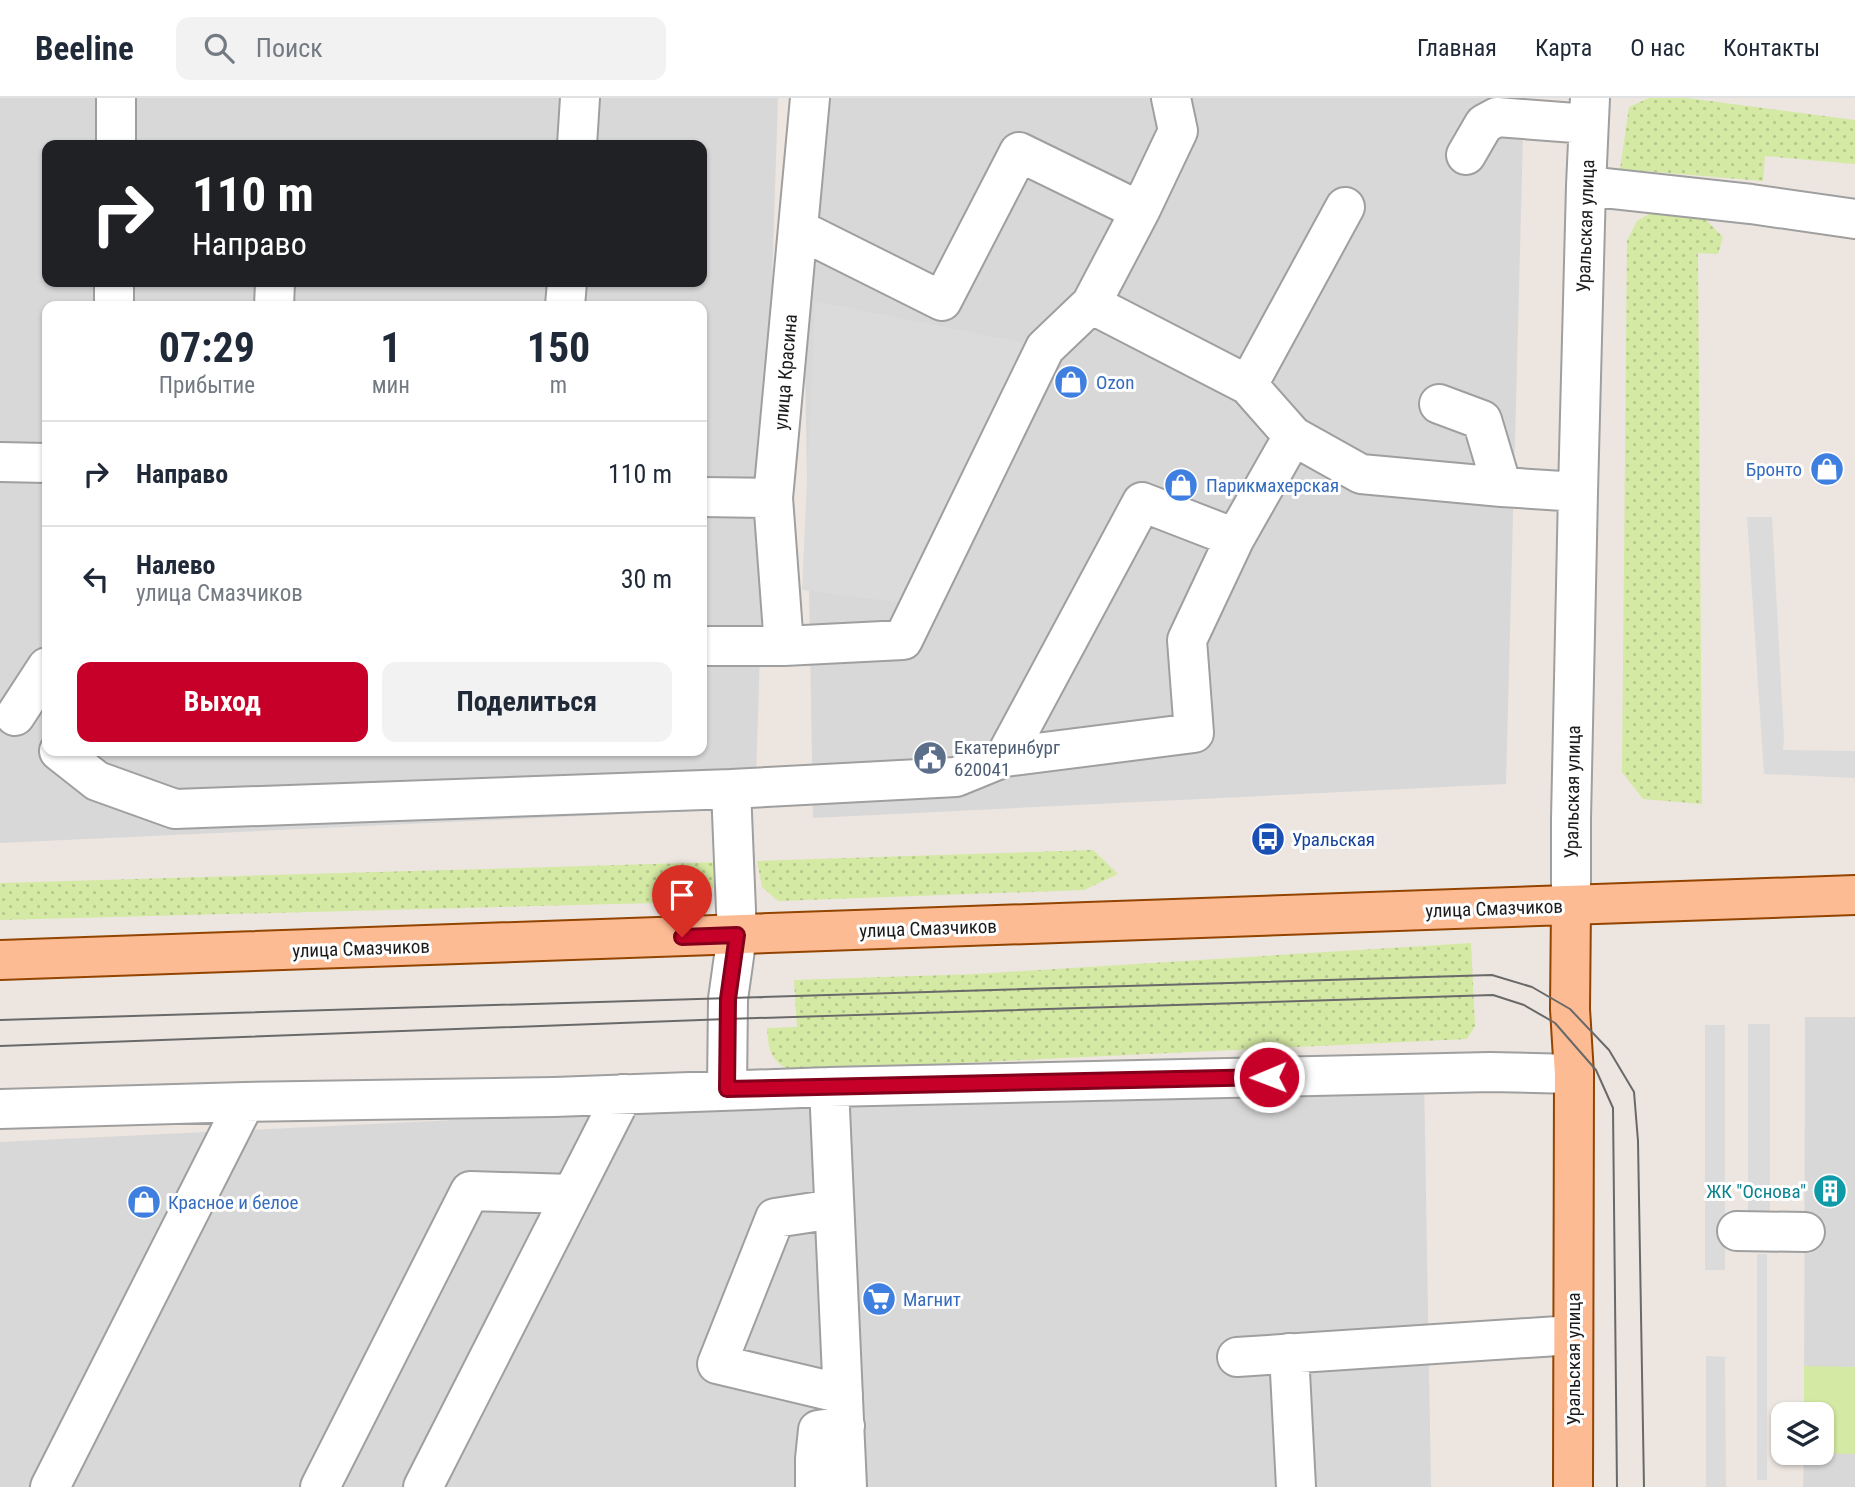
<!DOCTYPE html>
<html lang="ru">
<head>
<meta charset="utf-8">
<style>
	body { margin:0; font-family:"Roboto Condensed",sans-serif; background:#f2f2f3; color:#1f2937; height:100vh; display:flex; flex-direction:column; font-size:26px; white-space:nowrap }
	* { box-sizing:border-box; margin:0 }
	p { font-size:23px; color:#747a83 }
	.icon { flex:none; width:38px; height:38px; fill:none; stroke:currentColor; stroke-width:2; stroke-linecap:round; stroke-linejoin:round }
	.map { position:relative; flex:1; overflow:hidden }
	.details { position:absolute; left:42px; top:203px; width:665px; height:455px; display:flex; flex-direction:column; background:#fff; border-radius:14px; box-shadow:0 2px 5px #0004 }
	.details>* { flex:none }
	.banner { position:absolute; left:42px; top:42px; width:665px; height:147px; border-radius:14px; box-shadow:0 2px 5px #0004; background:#202124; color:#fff; overflow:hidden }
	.tools { position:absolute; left:1771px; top:1304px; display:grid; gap:14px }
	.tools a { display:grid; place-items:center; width:63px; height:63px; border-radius:14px; background:#fff; box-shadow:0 2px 5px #0004; font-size:35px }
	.pin { position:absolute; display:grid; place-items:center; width:60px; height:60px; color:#fff; margin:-72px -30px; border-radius:50% 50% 50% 0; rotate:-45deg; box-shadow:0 0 7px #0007 }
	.pin .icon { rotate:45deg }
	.me { position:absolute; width:77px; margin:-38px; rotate:269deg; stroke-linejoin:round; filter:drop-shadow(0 0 5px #0008) }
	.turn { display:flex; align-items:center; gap:24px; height:147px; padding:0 35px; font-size:32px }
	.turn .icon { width:91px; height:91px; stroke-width:2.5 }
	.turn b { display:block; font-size:49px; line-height:60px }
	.eta { display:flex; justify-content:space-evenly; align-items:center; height:119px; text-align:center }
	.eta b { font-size:42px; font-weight:700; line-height:49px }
	.primary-button { display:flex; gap:14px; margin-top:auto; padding:14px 35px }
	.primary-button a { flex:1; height:80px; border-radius:14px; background:#c60028; color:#fff; font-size:28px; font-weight:700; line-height:80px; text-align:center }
	.primary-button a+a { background:#f2f2f3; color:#1f2937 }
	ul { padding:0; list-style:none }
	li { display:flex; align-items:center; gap:21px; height:105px; padding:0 35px; border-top:2px solid #e0e1e3 }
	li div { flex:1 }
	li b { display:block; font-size:26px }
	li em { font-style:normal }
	header { display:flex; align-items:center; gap:42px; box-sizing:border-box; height:98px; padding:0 35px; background:#fff; border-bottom:2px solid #e0e1e3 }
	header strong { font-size:33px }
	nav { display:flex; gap:38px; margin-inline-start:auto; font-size:24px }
	.search { width:490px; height:63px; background:#f2f2f3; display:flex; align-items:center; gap:18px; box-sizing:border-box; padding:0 24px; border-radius:14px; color:#747a83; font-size:26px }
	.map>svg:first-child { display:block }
	.residential { fill:#d9d8d8; fill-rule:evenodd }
	.grass { fill:url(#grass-dots) }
	.garden { fill:#d4e9a3 }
	.parking { fill:#dbdbdb }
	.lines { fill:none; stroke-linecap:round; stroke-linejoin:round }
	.minor-casing { stroke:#9f9f9f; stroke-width:42 }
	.major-casing { stroke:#924400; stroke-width:42 }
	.minor { stroke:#fff; stroke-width:38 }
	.major { stroke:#fdbb94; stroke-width:38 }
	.tram { stroke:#696969; stroke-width:2 }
	.route-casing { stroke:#81001a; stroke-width:18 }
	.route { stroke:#c60028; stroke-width:12 }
	.labels { text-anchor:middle; stroke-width:6; stroke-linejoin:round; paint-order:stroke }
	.street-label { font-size:19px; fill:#1b1b1b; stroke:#fff }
	.shop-label { font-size:19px; fill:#366cbe; stroke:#fff; text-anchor:start }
	.service-label { font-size:19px; fill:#4e5e75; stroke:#fff; text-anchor:start }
	.transit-label { font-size:19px; fill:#164399; stroke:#fff; text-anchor:start }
	.culture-label { font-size:19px; fill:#0d838f; stroke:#fff; text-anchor:end }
</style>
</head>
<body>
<header>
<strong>Beeline</strong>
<div class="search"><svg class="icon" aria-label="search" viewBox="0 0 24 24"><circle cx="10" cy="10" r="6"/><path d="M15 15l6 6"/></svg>Поиск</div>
<nav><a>Главная</a><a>Карта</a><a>О нас</a><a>Контакты</a></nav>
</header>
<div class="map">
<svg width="1855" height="1389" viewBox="0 0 1855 1389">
	<defs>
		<pattern id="grass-dots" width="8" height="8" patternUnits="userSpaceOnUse" patternTransform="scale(1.75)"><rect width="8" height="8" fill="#d4e9a3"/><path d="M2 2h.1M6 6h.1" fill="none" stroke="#b5c78c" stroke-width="1.8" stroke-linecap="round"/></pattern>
	</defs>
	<rect width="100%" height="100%" fill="#ede6e0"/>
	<path class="residential" d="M0,0H778L755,710L0,745ZM47,47H702V184H47ZM47,208H702V653H47Z
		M816,0H1524L1506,686L813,720L802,97Z
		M1805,919H1855V1389H1803L1804,1355L1822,1354V1316H1804Z
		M1424,975L1431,1389H0V1044Z"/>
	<path class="grass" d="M1649,0H1687L1855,22V66L1765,58L1763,83L1620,71L1629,9Z
		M1654,113L1701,117L1723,139L1718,156L1698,155L1702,706L1643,701L1622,674L1627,143L1637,123Z
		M1093,752L1118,776L1084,792L778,803L762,789L757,763Z
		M720,764L718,786L695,804L0,822V785Z
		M1471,845L1475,928L1467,941L790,973C769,960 769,953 767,930L797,929L794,882L976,876Z"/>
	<path class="garden" d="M1804,1268L1855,1269V1356L1804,1355L1822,1354V1316H1804Z"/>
	<path class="parking" d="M815,203L1029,246L905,505L802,492Z
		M1747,419H1772L1784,641L1783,652L1855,653V680L1764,676Z
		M1748,926H1770V1124H1748Z
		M1705,927H1725V1172H1705Z
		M1757,1156H1767V1382H1757Z
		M1706,1258L1725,1259L1726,1389H1706Z"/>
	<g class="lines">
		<g class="minor-casing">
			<path id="minor" d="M116,47V0
				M577,47L580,0
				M1466,57L1484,26L1497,19L1588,26
				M1586,88L1751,106L1855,121
				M1140,113L1178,33L1171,0
				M798,131L942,203L1019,54L1140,113L1091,206
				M114,208V184
				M274,208L275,184
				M565,208L567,184
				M1248,287L1345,109
				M1439,306L1482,322L1502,389
				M1293,338L1361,376L1502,389L1578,394
				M0,364L47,365
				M702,399L773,400
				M784,548L773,400L810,0
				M15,618L47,569
				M59,653L97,683L175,711L731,691L956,679L1005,659L1142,404L1235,440L1293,338L1248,287L1091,206L1045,250L903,542L784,548H702
				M1005,659L1194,635L1187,542L1235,440
				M1571,808V721L1578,394L1586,88L1590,0
				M829,989L847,1389
				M727,991L728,901L737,837L731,691
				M0,1011L245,1004L554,999L829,989L1490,974L1574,976
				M834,1111L775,1120L717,1266L843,1296
				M1737,1133L1805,1134
				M1289,1255L1296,1389
				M1237,1259L1573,1237
				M50,1389L245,1004
				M320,1389L470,1093L572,1096
				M423,1389L623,996
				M815,1389V1361L818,1332L845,1328"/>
		</g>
		<g class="major-casing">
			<path id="major" d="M1571,808L1570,911L1574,976L1573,1389
				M0,862L1855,797"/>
		</g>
		<use href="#minor" class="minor"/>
		<use href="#major" class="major"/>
		<path class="tram" d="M0,922L1492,877L1532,889L1570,911L1609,952L1634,994L1638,1043L1644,1389
			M0,948L727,921L1493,897L1524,907L1555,925L1596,972L1613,1010L1617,1389"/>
	</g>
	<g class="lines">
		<g class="route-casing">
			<path id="route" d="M682,839L737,837L728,901L727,991L1269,979"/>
		</g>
		<use href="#route" class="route"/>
	</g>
	<defs>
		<g id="shop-disc" transform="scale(1.75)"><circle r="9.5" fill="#3f7fe0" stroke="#fff"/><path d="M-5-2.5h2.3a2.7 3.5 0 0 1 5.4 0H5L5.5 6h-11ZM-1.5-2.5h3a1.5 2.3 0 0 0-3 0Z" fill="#fff"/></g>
		<g id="civic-disc" transform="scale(1.75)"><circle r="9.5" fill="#5c6f8a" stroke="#fff"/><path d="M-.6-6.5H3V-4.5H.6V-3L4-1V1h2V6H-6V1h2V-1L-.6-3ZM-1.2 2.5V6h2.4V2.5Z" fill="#fff"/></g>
		<g id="bus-disc" transform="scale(1.75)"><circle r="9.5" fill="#1a4fb4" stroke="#fff"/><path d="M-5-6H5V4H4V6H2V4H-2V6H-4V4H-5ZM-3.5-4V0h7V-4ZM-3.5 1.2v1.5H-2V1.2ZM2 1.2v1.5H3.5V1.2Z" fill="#fff"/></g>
		<g id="building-disc" transform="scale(1.75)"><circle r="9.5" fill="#0f9aa8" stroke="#fff"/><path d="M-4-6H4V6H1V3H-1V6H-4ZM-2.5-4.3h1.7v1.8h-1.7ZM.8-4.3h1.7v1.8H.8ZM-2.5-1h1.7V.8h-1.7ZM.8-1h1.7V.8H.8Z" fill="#fff"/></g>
		<g id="supermarket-disc" transform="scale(1.75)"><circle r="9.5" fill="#3f7fe0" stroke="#fff"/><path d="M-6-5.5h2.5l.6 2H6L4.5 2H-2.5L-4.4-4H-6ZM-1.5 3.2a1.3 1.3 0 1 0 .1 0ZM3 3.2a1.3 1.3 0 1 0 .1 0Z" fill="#fff"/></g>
	</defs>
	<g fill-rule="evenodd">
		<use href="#shop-disc" x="1071" y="284"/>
		<use href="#shop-disc" x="1827" y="371"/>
		<use href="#shop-disc" x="1181" y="387"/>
		<use href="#civic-disc" x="930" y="660"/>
		<use href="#bus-disc" x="1268" y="741"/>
		<use href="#building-disc" x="1830" y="1093"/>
		<use href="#shop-disc" x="144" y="1104"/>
		<use href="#supermarket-disc" x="879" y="1201"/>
	</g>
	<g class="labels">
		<g class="street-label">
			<text transform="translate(1585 128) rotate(-88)" y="7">Уральская улица</text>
			<text transform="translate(785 274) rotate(-85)" y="7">улица Красина</text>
			<text transform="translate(1572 694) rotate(-89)" y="7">Уральская улица</text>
			<text transform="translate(1494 810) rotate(-2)" y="7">улица Смазчиков</text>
			<text transform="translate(928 830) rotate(-2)" y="7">улица Смазчиков</text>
			<text transform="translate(361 850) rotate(-2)" y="7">улица Смазчиков</text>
			<text transform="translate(1573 1261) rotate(-90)" y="7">Уральская улица</text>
		</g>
		<g class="shop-label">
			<text x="1096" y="291">Ozon</text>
			<text x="1802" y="378" text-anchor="end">Бронто</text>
			<text x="1206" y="394">Парикмахерская</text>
			<text x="168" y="1111">Красное и белое</text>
			<text x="903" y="1208">Магнит</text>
		</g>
		<g class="service-label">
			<text x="954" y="656">Екатеринбург<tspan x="954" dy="22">620041</tspan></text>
		</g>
		<g class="transit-label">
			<text x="1292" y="748">Уральская</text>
		</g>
		<g class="culture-label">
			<text x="1806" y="1100">ЖК "Основа"</text>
		</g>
	</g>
</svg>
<div class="tools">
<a><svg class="icon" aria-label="layers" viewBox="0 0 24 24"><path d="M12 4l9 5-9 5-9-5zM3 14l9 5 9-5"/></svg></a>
</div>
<div class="pin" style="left:682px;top:839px;background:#d93025"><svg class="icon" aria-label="arrive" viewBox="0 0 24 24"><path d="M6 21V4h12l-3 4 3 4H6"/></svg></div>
<svg class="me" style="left:1269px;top:979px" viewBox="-20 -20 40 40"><circle r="17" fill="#c60028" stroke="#fff" stroke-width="3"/><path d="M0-11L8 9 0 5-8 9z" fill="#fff"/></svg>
<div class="banner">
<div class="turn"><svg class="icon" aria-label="right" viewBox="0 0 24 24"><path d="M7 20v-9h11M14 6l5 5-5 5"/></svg><div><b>110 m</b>Направо</div></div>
</div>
<section class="details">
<div class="eta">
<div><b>07:29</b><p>Прибытие</p></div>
<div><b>1</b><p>мин</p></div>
<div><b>150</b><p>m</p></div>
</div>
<ul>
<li><svg class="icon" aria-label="right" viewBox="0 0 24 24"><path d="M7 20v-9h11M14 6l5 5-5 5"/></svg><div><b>Направо</b></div><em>110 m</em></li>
<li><svg class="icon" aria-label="left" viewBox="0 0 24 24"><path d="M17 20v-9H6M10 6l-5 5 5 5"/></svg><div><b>Налево</b><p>улица Смазчиков</p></div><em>30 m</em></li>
</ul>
<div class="primary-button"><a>Выход</a><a>Поделиться</a></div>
</section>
</div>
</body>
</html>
